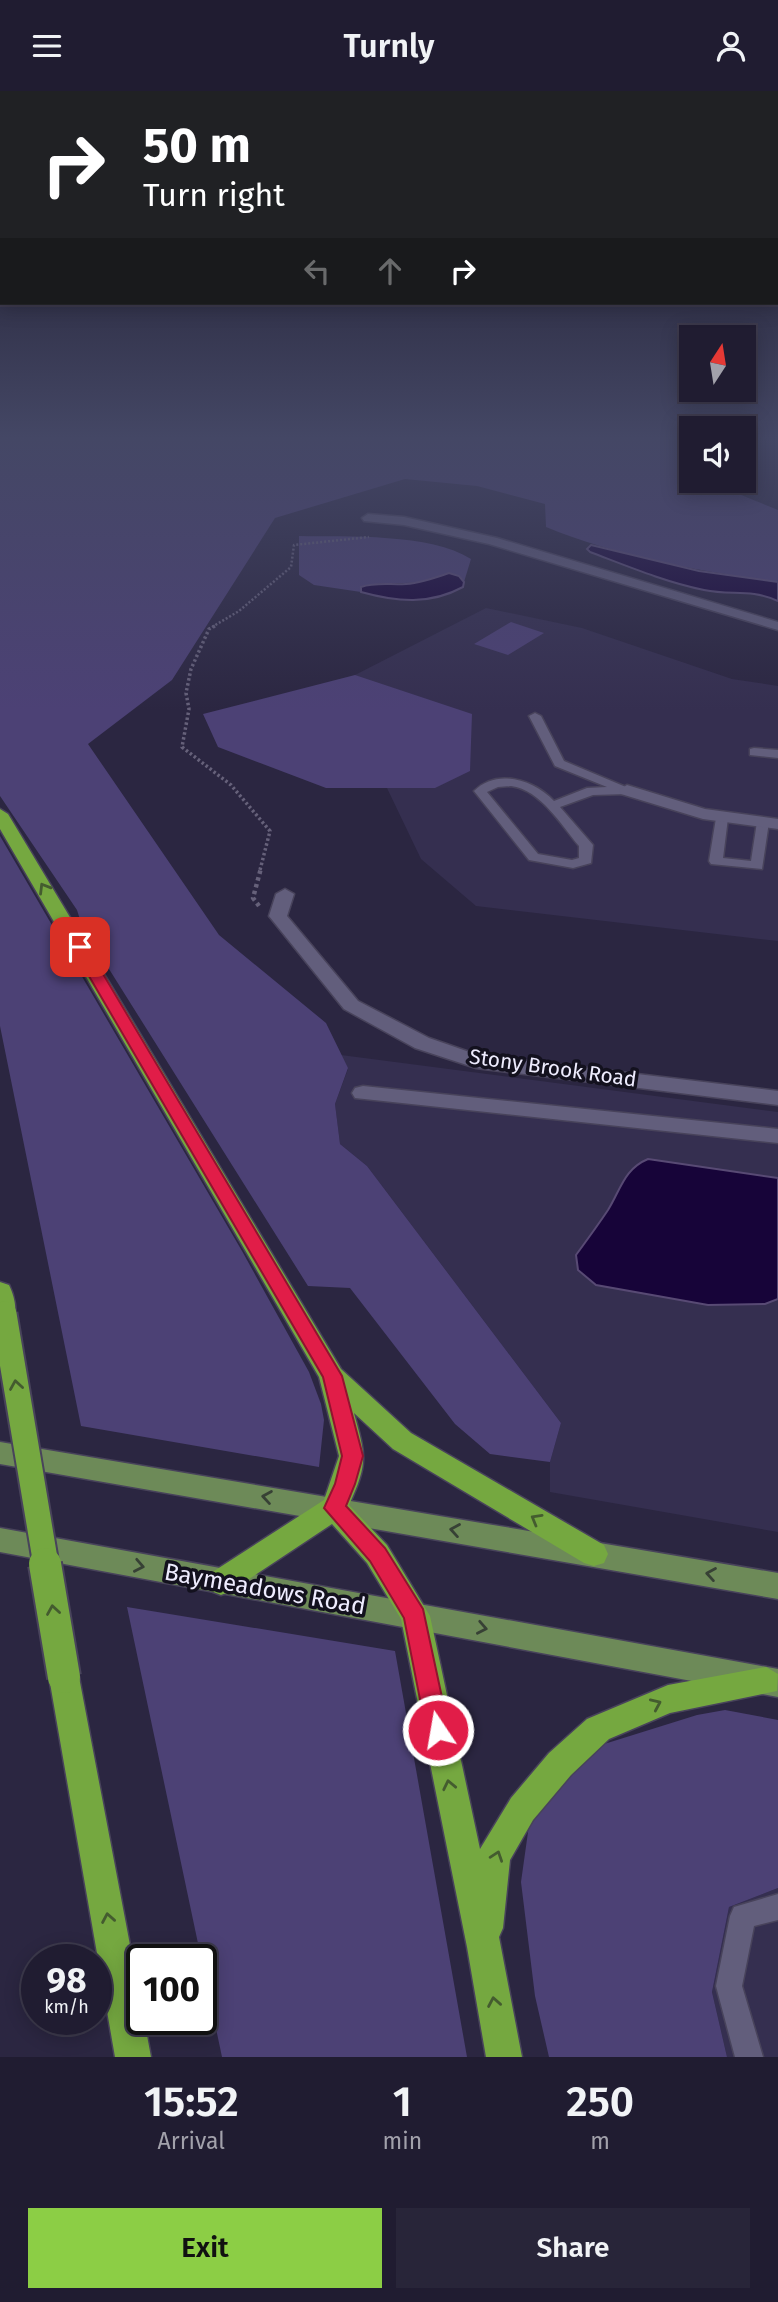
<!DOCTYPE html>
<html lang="en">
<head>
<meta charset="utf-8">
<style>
	body { margin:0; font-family:"Fira Sans",sans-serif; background:#282539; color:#f1f3f6; height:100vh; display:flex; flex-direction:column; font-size:26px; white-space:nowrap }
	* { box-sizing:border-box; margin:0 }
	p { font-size:23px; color:#a2a1ab }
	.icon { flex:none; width:38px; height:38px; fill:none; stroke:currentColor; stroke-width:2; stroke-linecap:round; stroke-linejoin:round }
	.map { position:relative; height:1966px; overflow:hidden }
	.panel { display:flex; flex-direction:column; background:#201c31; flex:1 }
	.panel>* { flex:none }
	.guide { position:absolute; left:0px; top:0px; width:779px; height:214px; box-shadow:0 4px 18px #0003,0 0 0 2px #3d3a4d; background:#202124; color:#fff; overflow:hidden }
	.needle { width:46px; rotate:12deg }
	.tools { position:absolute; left:679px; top:234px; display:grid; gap:14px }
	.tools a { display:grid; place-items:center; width:77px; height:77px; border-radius:0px; background:#201c31; box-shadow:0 4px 18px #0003,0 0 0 2px #3d3a4d; font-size:35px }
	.speed { position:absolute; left:21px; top:1853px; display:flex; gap:14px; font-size:35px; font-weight:700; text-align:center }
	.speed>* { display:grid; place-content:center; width:91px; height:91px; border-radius:50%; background:#201c31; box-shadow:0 4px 18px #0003,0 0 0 2px #3d3a4d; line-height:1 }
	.speed small { font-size:18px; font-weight:400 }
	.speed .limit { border:4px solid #111; border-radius:10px; background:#fff; color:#111 }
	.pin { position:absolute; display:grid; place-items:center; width:60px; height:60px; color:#fff; margin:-30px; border-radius:14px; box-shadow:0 4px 10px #0006 }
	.me { position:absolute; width:77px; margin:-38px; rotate:348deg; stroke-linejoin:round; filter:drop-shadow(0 0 5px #0008) }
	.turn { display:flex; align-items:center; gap:24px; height:147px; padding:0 28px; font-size:32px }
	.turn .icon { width:91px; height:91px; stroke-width:2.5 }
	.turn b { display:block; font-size:49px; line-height:60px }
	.lanes { display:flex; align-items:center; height:66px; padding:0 28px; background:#0003; justify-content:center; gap:35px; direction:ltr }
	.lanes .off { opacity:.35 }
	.eta { display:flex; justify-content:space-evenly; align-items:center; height:119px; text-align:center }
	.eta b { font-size:42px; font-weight:600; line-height:49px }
	.primary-button { display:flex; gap:14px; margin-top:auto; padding:14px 28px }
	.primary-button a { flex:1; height:80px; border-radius:0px; background:#8cce45; color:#111; font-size:28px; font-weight:600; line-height:80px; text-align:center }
	.primary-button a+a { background:#282539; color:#f1f3f6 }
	header { display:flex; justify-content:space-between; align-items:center; height:91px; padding:0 28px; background:#201c31; font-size:32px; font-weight:600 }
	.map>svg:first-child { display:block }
	.built { fill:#352f50 }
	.green { fill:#4c4175 }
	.water { fill:#170439; stroke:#584a74; stroke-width:2 }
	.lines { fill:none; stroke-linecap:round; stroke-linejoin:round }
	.service-casing { stroke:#48435b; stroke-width:3 }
	.minor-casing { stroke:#48435b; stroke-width:3 }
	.primary-casing { stroke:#48435b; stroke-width:3 }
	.motorway-casing { stroke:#48435b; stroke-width:3 }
	.path-far2 { stroke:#66617a; stroke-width:2.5; stroke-dasharray:2 2; stroke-linecap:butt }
	.path-far1 { stroke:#66617a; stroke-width:3.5; stroke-dasharray:2.5 2.5; stroke-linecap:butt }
	.path { stroke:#66617a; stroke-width:4.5; stroke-dasharray:3.5 3.5; stroke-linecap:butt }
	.service { fill:#625e7c; fill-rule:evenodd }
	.minor { fill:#625e7c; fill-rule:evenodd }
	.primary { fill:#6d8a58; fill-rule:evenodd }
	.motorway { fill:#75a840; fill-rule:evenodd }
	.motorway-bridge-far1-casing { stroke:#48435b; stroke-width:29; stroke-linecap:butt }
	.motorway-bridge-casing { stroke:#48435b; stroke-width:36; stroke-linecap:butt }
	.motorway-bridge-far1 { stroke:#75a840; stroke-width:25 }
	.motorway-bridge { stroke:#75a840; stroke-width:32 }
	.oneway { stroke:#445c2f }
	.oneway2 { stroke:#374135 }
	.route { fill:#e11d48; stroke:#92132f; stroke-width:2 }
	.labels { text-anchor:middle; stroke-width:7; stroke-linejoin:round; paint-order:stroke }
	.street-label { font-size:21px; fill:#eeecfe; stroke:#13111e }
	.near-street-label { font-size:24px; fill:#eeecfe; stroke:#13111e }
</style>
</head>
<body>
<header><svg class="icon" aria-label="menu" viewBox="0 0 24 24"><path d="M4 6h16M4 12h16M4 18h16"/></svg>Turnly<svg class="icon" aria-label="person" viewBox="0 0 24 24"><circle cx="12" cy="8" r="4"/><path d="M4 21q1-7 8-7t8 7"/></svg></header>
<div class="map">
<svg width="778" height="1966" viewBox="0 0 778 1966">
	<rect width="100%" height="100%" fill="#2b2641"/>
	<path class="built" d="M486,517L582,537L732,588L778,595V850L476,815L421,768L387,697H435L355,584Z
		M341,964L778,1021V1441L550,1401V1371L561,1332L367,1075L340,1053L335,1013L348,978Z
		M778,1797V1966H727L712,1901L729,1816Z"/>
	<path class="green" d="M0,344H691V390H715L724,397L778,419V491C698,480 620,466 546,436L545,413L477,395L405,388L275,427L172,589L88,653L219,844L326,932L348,977L335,1013L340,1053L367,1075L561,1332L550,1371L490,1363L455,1333L350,1197L308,1195L82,835L77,819L0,705Z
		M299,445C348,446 430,442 471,468L464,491C460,487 457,483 451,483C443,483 436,488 429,489C407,495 383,489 362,496L361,501L314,494L299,484Z
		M511,531L544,542L508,564L474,553Z
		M355,584L472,623L470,680L435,697H326L218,656L203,623Z
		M0,745L242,1160L309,1281L321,1313L324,1329L319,1376L81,1335L0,935Z
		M127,1516L395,1560L467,1966H222Z
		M725,1619L778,1629V1797L729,1816L712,1901L727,1966H549L535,1905L521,1791L529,1734L560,1694L601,1654L697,1624Z"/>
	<path class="water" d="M591,454L699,480L778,491V510C748,497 733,505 704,499C665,491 627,475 590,461L587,458Z
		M449,482L459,485L464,491L463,496C430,514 397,511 361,501V496C376,491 390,494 406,493C421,492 435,487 449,482Z
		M648,1068L778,1087V1208L765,1213L708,1214L596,1194L578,1179L576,1164C587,1149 598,1134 608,1119C621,1098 624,1078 648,1068Z"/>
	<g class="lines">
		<g class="service-casing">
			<path id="service" d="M535,622L541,625L564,670L633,699L627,703L593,704L560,716L593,754L591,772L573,777L529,769L474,700C497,677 534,689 554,710L587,697L607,696L555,675L529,625ZM511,695C541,699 561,734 579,755V767L572,769L538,763L487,701L498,696Z
				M754,657L778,659V667L750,664V658Z
				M722,723L728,727L723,767L751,770L757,731L758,728H768L769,731L762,778L711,773L709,770L716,727Z
				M778,1803V1829L754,1835L742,1895L763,1966H735L716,1895L730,1825L734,1816Z"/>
		</g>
		<g class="minor-casing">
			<path id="minor" d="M368,423L404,426L497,447L778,531V539L489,453L404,434L364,430L362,427Z
				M627,694L705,718L778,728V738L703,728L621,703L619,699Z
				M285,798L294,803L287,825L358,910L429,947L478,964L778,1000V1014L476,977L415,957L344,918L269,825L276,803Z
				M363,995L778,1038V1052L355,1007L352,1002L355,997Z"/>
		</g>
		<g class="primary-casing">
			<path id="primary" d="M0,1351L778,1482V1508L0,1373Z
				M0,1437L778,1578V1606L0,1461Z"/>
		</g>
		<g class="motorway-casing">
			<path id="motorway" d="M0,718L8,723L341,1278L411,1342L604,1454L608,1463L604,1472L594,1475L584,1472L393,1358L354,1322C366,1366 368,1372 349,1414L387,1454L430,1525L480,1758L511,1707L549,1662L587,1628L668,1594L766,1576L778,1583L777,1600L670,1622L609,1648L571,1684L533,1729L510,1769L503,1837L499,1846L522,1966H486L467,1856L401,1528L367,1472L332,1433L231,1500L221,1504L211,1500L207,1491L211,1482L324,1409L339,1365L319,1286L0,738Z
				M0,1191L9,1194C14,1204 18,1219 13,1230L0,1231Z
				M64,1572L75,1576L79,1586L142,1917V1928H144L151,1966H115L49,1586L53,1576Z"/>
		</g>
		<path class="path-far2" d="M212,536L239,520L291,476L294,454L369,446"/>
		<path class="path-far1" d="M215,535L209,538L191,578L186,602L189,618L182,656L231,694L270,740L260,779"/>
		<path class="path" d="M259,815L253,807L261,777"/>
		<use href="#service" class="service"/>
		<use href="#minor" class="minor"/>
		<use href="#primary" class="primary"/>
		<use href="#motorway" class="motorway"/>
		<g class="motorway-bridge-far1-casing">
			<path id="motorway-bridge-far1" d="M4,1223L46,1474"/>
		</g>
		<g class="motorway-bridge-casing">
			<path id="motorway-bridge" d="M45,1473L64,1586"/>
		</g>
		<use href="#motorway-bridge-far1" class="motorway-bridge-far1"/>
		<use href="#motorway-bridge" class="motorway-bridge"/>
	</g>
	<defs><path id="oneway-chevron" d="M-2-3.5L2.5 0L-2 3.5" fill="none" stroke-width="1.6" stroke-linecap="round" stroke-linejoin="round" transform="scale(1.75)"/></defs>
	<g class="oneway">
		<use href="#oneway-chevron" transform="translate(44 797) rotate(-121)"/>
		<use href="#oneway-chevron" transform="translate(16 1294) rotate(-99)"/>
		<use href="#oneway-chevron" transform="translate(536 1428) rotate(-150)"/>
		<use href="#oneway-chevron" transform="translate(53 1519) rotate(-99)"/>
		<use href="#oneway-chevron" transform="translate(656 1613) rotate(-24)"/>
		<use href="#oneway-chevron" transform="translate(449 1694) rotate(-102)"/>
		<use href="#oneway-chevron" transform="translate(497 1765) rotate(-71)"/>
		<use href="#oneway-chevron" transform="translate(108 1827) rotate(-100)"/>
		<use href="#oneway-chevron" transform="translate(494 1911) rotate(-100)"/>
	</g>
	<g class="oneway2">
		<use href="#oneway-chevron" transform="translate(267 1406) rotate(-171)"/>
		<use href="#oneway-chevron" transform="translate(455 1439) rotate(-170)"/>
		<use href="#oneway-chevron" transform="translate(139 1475) rotate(11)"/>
		<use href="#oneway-chevron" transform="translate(711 1483) rotate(-170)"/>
		<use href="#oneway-chevron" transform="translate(482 1537) rotate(11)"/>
	</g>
	<linearGradient id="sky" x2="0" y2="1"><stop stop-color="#181524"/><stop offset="0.56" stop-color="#444765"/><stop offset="1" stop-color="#444765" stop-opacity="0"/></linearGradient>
	<rect width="778" height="619" fill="url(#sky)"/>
	<path class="route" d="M80,851L87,856L342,1285L363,1365L355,1393L346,1415L385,1457L423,1518L449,1639L446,1647L438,1650L429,1647L426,1639L404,1527L370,1470L324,1417L335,1393L342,1365L323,1286L72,856Z"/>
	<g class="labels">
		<g class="street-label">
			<text transform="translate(553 977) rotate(8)" y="7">Stony Brook Road</text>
		</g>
		<g class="near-street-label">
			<text transform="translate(265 1498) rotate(10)" y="8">Baymeadows Road</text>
		</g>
	</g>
</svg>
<div class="tools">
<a><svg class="needle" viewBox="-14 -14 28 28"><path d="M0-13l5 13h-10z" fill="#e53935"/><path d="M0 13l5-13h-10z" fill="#a2a1ab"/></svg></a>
<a><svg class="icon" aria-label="sound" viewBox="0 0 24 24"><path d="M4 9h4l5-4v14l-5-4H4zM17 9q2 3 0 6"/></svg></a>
</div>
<div class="speed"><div>98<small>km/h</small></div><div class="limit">100</div></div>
<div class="pin" style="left:80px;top:856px;background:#d93025"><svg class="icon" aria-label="arrive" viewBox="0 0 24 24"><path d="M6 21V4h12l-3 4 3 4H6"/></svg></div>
<svg class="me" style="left:438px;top:1639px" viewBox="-20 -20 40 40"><circle r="17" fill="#e11d48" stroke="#fff" stroke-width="3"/><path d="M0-11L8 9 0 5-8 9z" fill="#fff"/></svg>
<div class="guide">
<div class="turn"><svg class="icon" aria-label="right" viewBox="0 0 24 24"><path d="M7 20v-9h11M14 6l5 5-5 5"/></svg><div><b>50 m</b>Turn right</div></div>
<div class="lanes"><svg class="icon off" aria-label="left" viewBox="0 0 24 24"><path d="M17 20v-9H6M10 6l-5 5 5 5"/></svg><svg class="icon off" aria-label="ahead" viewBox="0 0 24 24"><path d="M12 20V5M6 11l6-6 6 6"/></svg><svg class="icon" aria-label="right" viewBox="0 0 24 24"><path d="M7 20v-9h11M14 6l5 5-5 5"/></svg></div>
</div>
</div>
<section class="panel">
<div class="eta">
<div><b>15:52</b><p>Arrival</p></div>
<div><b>1</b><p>min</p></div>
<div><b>250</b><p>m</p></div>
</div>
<div class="primary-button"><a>Exit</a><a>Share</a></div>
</section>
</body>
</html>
